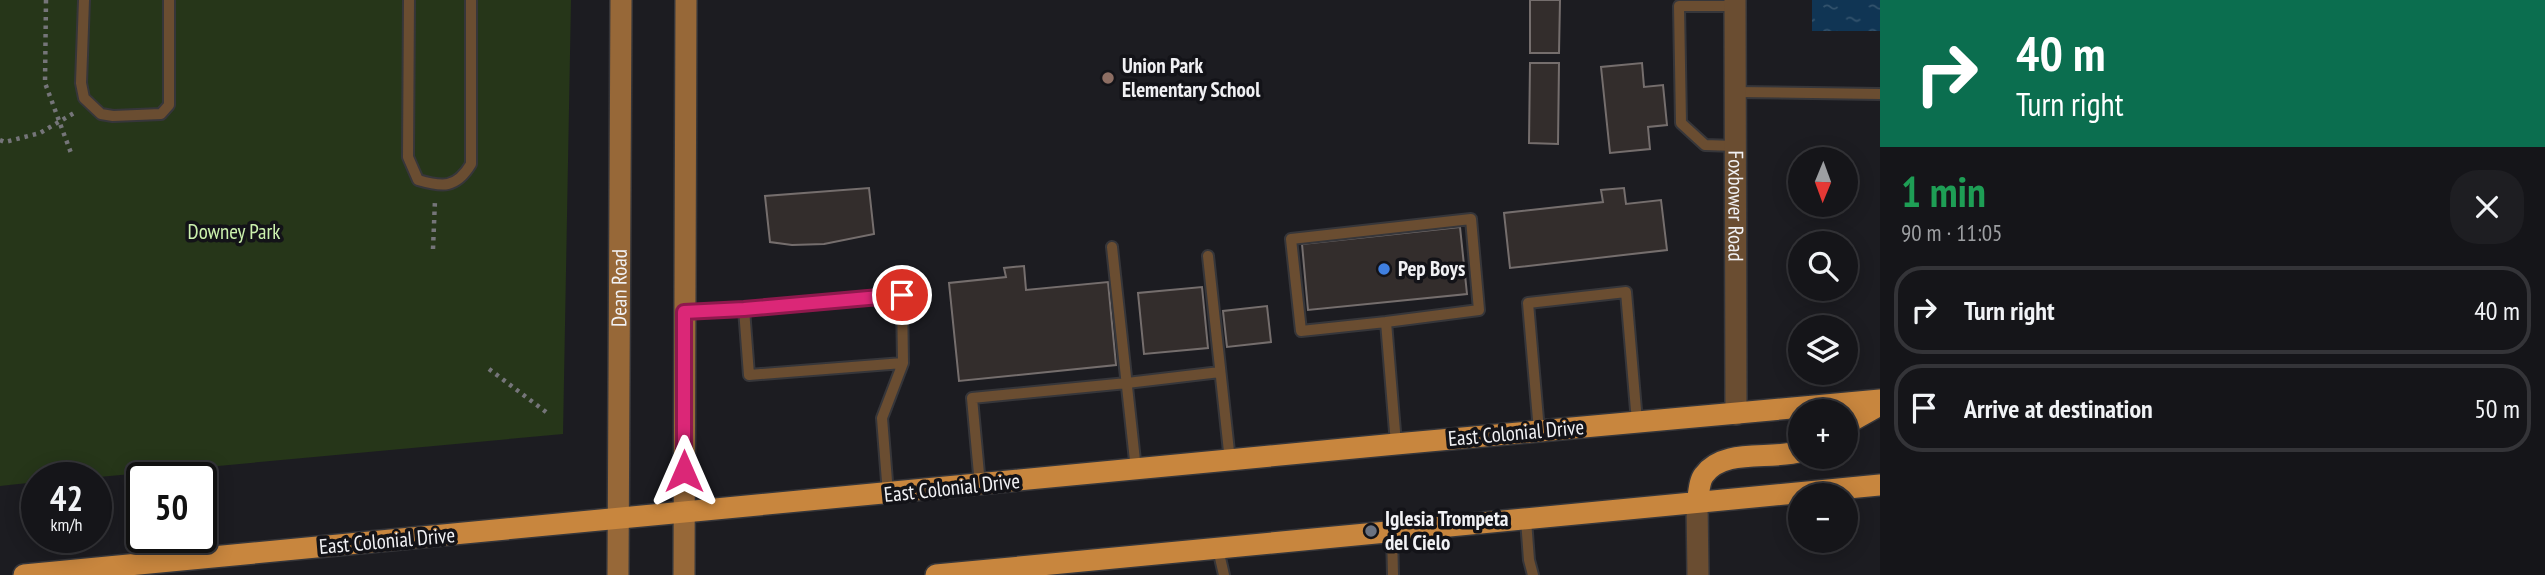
<!DOCTYPE html>
<html lang="en">
<head>
<meta charset="utf-8">
<style>
	body { margin:0; font-family:"PT Sans Narrow",sans-serif; background:#1e1e22; color:#f1f3f6; height:100vh; display:flex; flex-direction:column; font-size:26px; white-space:nowrap }
	* { box-sizing:border-box; margin:0 }
	p { font-size:23px; color:#9d9fa2 }
	.icon { flex:none; width:38px; height:38px; fill:none; stroke:currentColor; stroke-width:2; stroke-linecap:round; stroke-linejoin:round }
	.map { position:relative; flex:1; overflow:hidden }
	.drawer { display:flex; flex-direction:column; background:#151519; width:665px }
	.drawer>* { flex:none }
	.guide { background:#0b6e4f; color:#fff; overflow:hidden }
	.needle { width:46px; rotate:181deg }
	.fabs { position:absolute; left:1788px; top:147px; display:grid; gap:14px }
	.fabs a { display:grid; place-items:center; width:70px; height:70px; border-radius:50%; background:#151519; box-shadow:0 4px 18px #0003,0 0 0 2px #343438; font-size:35px }
	.speed { position:absolute; left:21px; top:462px; display:flex; gap:14px; font-size:35px; font-weight:700; text-align:center }
	.speed>* { display:grid; place-content:center; width:91px; height:91px; border-radius:50%; background:#151519; box-shadow:0 4px 18px #0003,0 0 0 2px #343438; line-height:1 }
	.speed small { font-size:18px; font-weight:400 }
	.speed .limit { border:4px solid #111; border-radius:10px; background:#fff; color:#111 }
	.pin { position:absolute; display:grid; place-items:center; width:60px; height:60px; color:#fff; margin:-30px; border:4px solid #fff; border-radius:50%; box-shadow:0 2px 7px #0007 }
	.me { position:absolute; width:77px; margin:-38px; rotate:0deg; stroke-linejoin:round; filter:drop-shadow(0 0 5px #0008) }
	.turn { display:flex; align-items:center; gap:24px; height:147px; padding:0 21px; font-size:32px }
	.turn .icon { width:91px; height:91px; stroke-width:2.5 }
	.turn b { display:block; font-size:49px; line-height:60px }
	.round { display:grid; place-items:center; flex:none; width:74px; height:74px; border-radius:28px; background:#1e1e22 }
	.headline { display:flex; align-items:center; justify-content:space-between; height:119px; padding:0 21px }
	h1 { font-size:42px; font-weight:800; line-height:52px; color:#1e9e55 }
	ul { padding:0; list-style:none }
	li { display:flex; align-items:center; gap:21px; height:88px; margin:0 14px 10px; padding:0 7px; border:4px solid #343438; border-radius:28px }
	li div { flex:1 }
	li b { display:block; font-size:26px }
	li em { font-style:normal }
	main { display:flex; flex:1; min-height:0 }
	.map>svg:first-child { display:block }
	.park { fill:#263619 }
	.water { fill:url(#water-ripples) }
	.building { fill:#332d2c; stroke:#756e6d; stroke-width:2 }
	.lines { fill:none; stroke-linecap:round; stroke-linejoin:round }
	.service-casing { stroke:#36363a; stroke-width:14 }
	.minor-casing { stroke:#36363a; stroke-width:24 }
	.secondary-casing { stroke:#36363a; stroke-width:24 }
	.trunk-casing { stroke:#36363a; stroke-width:24 }
	.path { stroke:#757579; stroke-width:4.5; stroke-dasharray:3.5 5; stroke-linecap:butt }
	.service { stroke:#6a4d31; stroke-width:10 }
	.minor { stroke:#6a4d31; stroke-width:21 }
	.secondary { stroke:#976838; stroke-width:21 }
	.trunk { stroke:#c8863e; stroke-width:21 }
	.route-casing { stroke:#8e194d; stroke-width:18 }
	.route { stroke:#db2777; stroke-width:12 }
	.education-dot { fill:#8d6e63; stroke:#131318; stroke-width:2.5 }
	.shop-dot { fill:#3f7fe0; stroke:#131318; stroke-width:2.5 }
	.worship-dot { fill:#6b7280; stroke:#131318; stroke-width:2.5 }
	.labels { text-anchor:middle; stroke-width:7; stroke-linejoin:round; paint-order:stroke }
	.poi-label { font-size:21px; font-weight:bold; fill:#f1f1f4; stroke:#131318; text-anchor:start }
	.street-label { font-size:21px; fill:#f1f1f4; stroke:#131318 }
	.park-label { font-size:21px; fill:#cbf1ad; stroke:#131318 }
</style>
</head>
<body>
<main>
<div class="map">
<svg width="1880" height="575" viewBox="0 0 1880 575">
	<defs>
		<pattern id="water-ripples" width="26" height="14" patternUnits="userSpaceOnUse" patternTransform="scale(1.75)"><rect width="26" height="14" fill="#103554"/><path d="M2 4q2-2 4 0t4 0M15 11q2-2 4 0t4 0" fill="none" stroke="#33536d"/></pattern>
	</defs>
	<rect width="100%" height="100%" fill="#1c1c21"/>
	<path class="park" d="M0,0H571L563,434L88,478H37V482L0,486Z"/>
	<path class="water" d="M1812,0H1880V31H1812Z"/>
	<path class="building" d="M1530,0H1560L1559,53H1530Z
		M1530,63H1559L1558,144L1529,143Z
		M1642,63L1644,87L1663,85L1667,125L1648,127L1650,149L1610,153L1601,67Z
		M869,188L874,234L824,244L792,245L770,242L765,196Z
		M1624,188L1626,204L1661,200L1667,250L1510,268L1504,213L1603,202L1601,190Z
		M1460,227L1467,294L1308,310L1302,244Z
		M1024,266L1026,290L1108,282L1116,365L959,381L949,283L1006,277L1004,268Z
		M1202,287L1208,348L1144,354L1138,293Z
		M1267,306L1271,342L1227,347L1223,311Z"/>
	<g class="lines">
		<g class="service-casing">
			<path id="service" d="M84,0L81,83L84,98L101,114L113,116L161,114L169,105V0
				M409,0L408,157L418,180C442,187 456,189 471,164V0
				M1736,92L1880,94
				M1735,146L1705,145L1681,123L1679,6H1735
				M1112,247L1136,470
				M1208,256L1230,461
				M744,309L749,375L903,363
				M684,312L744,309L902,295L903,363L882,418L888,494
				M1386,322L1301,331L1291,239L1471,219L1479,310L1386,322L1396,444
				M1539,431L1528,303L1626,292L1637,422
				M980,485L972,398L1127,383L1220,372
				M1526,520L1529,560L1533,575
				M1392,532L1393,575
				M1218,549L1224,575"/>
		</g>
		<g class="minor-casing">
			<g id="minor">
				<path id="s1" d="M1735,0L1736,414"/>
				<path d="M1697,502L1698,575"/>
			</g>
		</g>
		<g class="secondary-casing">
			<g id="secondary">
				<path id="s2" d="M618,575L621,0"/>
				<path d="M684,575L686,0"/>
			</g>
		</g>
		<g class="trunk-casing">
			<path id="trunk" d="M1846,424L1880,405
				M1697,502C1699,494 1699,481 1704,475C1724,447 1772,461 1801,451
				M24,575L1396,444L1880,400
				M936,575L1880,485"/>
		</g>
		<path class="path" d="M46,0L45,83L71,153
			M0,140L5,142L40,133L74,113
			M433,249L435,200
			M489,369L550,415"/>
		<use href="#service" class="service"/>
		<use href="#minor" class="minor"/>
		<use href="#secondary" class="secondary"/>
		<use href="#trunk" class="trunk"/>
	</g>
	<g class="lines">
		<g class="route-casing">
			<path id="route" d="M684,471V312L744,309L902,295"/>
		</g>
		<use href="#route" class="route"/>
	</g>
	<circle class="education-dot" cx="1108" cy="78" r="7"/>
	<circle class="shop-dot" cx="1384" cy="269" r="7"/>
	<circle class="worship-dot" cx="1371" cy="531" r="7"/>
	<g class="labels">
		<g class="poi-label">
			<text x="1122" y="73">Union Park<tspan x="1122" dy="24">Elementary School</tspan></text>
			<text x="1398" y="276">Pep Boys</text>
			<text x="1385" y="526">Iglesia Trompeta<tspan x="1385" dy="24">del Cielo</tspan></text>
		</g>
		<g class="street-label">
			<text dy="7" stroke="none"><textPath href="#s1" startOffset="206">Foxbower Road</textPath></text>
			<text dy="7" stroke="none"><textPath href="#s2" startOffset="287">Dean Road</textPath></text>
			<text transform="translate(1516 433) rotate(-5)" y="7">East Colonial Drive</text>
			<text transform="translate(952 488) rotate(-6)" y="7">East Colonial Drive</text>
			<text transform="translate(387 541) rotate(-5)" y="7">East Colonial Drive</text>
		</g>
		<g class="park-label">
			<text x="234" y="239">Downey Park</text>
		</g>
	</g>
</svg>
<div class="fabs">
<a><svg class="needle" viewBox="-14 -14 28 28"><path d="M0-13l5 13h-10z" fill="#e53935"/><path d="M0 13l5-13h-10z" fill="#9d9fa2"/></svg></a>
<a><svg class="icon" aria-label="search" viewBox="0 0 24 24"><circle cx="10" cy="10" r="6"/><path d="M15 15l6 6"/></svg></a>
<a><svg class="icon" aria-label="layers" viewBox="0 0 24 24"><path d="M12 4l9 5-9 5-9-5zM3 14l9 5 9-5"/></svg></a>
<a>+</a>
<a>−</a>
</div>
<div class="speed"><div>42<small>km/h</small></div><div class="limit">50</div></div>
<div class="pin" style="left:902px;top:295px;background:#d93025"><svg class="icon" aria-label="arrive" viewBox="0 0 24 24"><path d="M6 21V4h12l-3 4 3 4H6"/></svg></div>
<svg class="me" style="left:684px;top:471px" viewBox="-20 -20 40 40"><path d="M0-17L14 15 0 8-14 15z" fill="#db2777" stroke="#fff" stroke-width="4"/></svg>
</div>
<section class="drawer">
<div class="guide">
<div class="turn"><svg class="icon" aria-label="right" viewBox="0 0 24 24"><path d="M7 20v-9h11M14 6l5 5-5 5"/></svg><div><b>40 m</b>Turn right</div></div>
</div>
<div class="headline"><div><h1>1 min</h1><p>90 m · 11:05</p></div><a class="round"><svg class="icon" aria-label="close" viewBox="0 0 24 24"><path d="M6 6l12 12M18 6L6 18"/></svg></a></div>
<ul>
<li><svg class="icon" aria-label="right" viewBox="0 0 24 24"><path d="M7 20v-9h11M14 6l5 5-5 5"/></svg><div><b>Turn right</b></div><em>40 m</em></li>
<li><svg class="icon" aria-label="arrive" viewBox="0 0 24 24"><path d="M6 21V4h12l-3 4 3 4H6"/></svg><div><b>Arrive at destination</b></div><em>50 m</em></li>
</ul>
</section>
</main>
</body>
</html>
